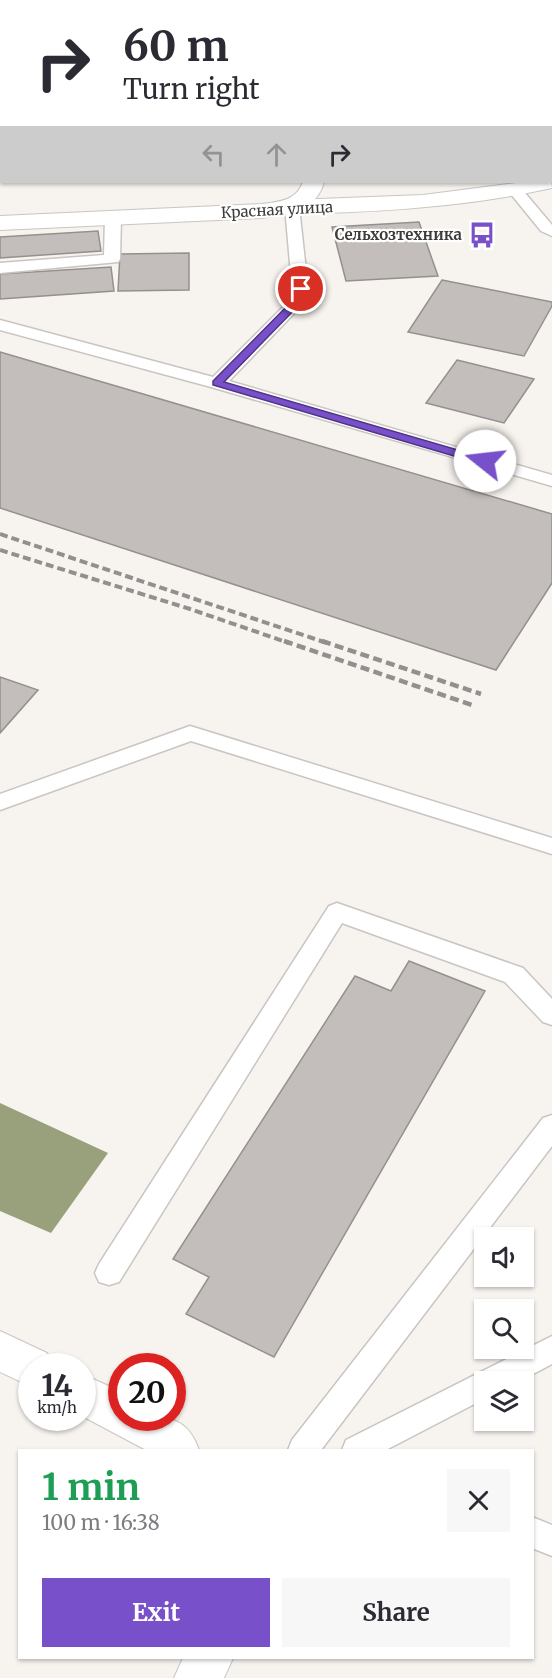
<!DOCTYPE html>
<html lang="en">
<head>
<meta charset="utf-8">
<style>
	body { margin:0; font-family:Merriweather,serif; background:#f7f7f7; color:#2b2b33; height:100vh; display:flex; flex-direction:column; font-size:22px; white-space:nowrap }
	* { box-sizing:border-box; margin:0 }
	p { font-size:20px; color:#7c7c81 }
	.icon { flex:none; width:33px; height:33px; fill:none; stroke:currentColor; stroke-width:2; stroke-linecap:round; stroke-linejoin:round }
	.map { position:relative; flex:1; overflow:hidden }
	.drawer { position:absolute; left:18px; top:1449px; width:516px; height:210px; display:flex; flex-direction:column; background:#fff; border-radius:0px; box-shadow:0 2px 4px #0004 }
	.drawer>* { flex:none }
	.hud { position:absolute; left:0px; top:0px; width:552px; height:183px; box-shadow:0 2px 4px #0004; background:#fff; color:#2b2b33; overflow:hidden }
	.buttons { position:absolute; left:474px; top:1227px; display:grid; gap:12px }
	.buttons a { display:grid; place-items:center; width:60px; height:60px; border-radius:0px; background:#fff; box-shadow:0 2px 4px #0004; font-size:30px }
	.speed { position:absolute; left:18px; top:1353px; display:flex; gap:12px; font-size:30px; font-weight:700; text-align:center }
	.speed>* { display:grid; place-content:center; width:78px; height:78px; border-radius:50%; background:#fff; box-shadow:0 2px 4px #0004; line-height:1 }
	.speed small { font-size:15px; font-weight:400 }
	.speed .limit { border:9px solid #d22; background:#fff; color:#111 }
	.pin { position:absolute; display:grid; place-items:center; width:51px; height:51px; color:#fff; margin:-26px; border:3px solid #fff; border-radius:50%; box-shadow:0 2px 6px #0007 }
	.me { position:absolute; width:66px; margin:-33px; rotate:286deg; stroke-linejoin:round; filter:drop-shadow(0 0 4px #0008) }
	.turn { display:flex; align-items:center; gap:21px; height:126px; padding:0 24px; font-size:27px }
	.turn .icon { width:78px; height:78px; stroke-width:2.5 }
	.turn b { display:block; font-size:42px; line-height:51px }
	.lanes { display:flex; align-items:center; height:57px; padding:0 24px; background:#0003; justify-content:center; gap:30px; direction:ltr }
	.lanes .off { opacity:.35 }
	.round { display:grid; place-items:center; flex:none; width:63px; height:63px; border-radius:0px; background:#f7f7f7 }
	.summary { display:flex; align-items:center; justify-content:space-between; height:102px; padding:0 24px }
	h1 { font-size:36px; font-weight:700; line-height:45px; color:#1e9e55 }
	.action { display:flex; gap:12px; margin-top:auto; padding:12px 24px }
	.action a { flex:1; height:69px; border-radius:0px; background:#7850c9; color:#fff; font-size:24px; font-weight:700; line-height:69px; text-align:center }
	.action a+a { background:#f7f7f7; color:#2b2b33 }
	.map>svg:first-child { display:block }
	.water { fill:#99a17c }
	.building { fill:#c3bebc; stroke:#95908e; stroke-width:1.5 }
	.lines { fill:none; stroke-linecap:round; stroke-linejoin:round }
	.lane-casing { stroke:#c9c5c2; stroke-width:3 }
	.street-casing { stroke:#c9c5c2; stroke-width:2 }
	.secondary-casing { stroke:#c9c5c2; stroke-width:2 }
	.lane { fill:#fff; fill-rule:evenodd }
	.street { fill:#fff; fill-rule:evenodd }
	.secondary { fill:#fff; fill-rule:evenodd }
	.rail-far1 { stroke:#92908e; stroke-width:4; stroke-dasharray:8 4; stroke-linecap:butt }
	.rail { stroke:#92908e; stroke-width:4.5; stroke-dasharray:9 4.5; stroke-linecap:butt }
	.route { fill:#7850c9; stroke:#4e3483; stroke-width:1.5 }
	.labels { text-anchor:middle; stroke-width:4.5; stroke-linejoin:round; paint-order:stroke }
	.far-street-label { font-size:15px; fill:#3d3c3b; stroke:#fff }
	.far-poi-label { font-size:15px; font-weight:bold; fill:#3d3c3b; stroke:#fff; text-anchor:end }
</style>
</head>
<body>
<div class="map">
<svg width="552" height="1678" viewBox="0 0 552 1678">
	<rect width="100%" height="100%" fill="#f7f3ef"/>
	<path class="water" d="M0,1103L108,1153L51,1233L0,1211Z"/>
	<path class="building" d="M419,222L438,276L346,281L332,227Z
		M98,231L101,251L0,258V237Z
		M189,253V290L118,291L120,254Z
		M111,267L114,291L0,299V274Z
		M442,280L552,302V306L524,356L408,332Z
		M0,352L552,514V583L496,670L0,508Z
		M457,360L534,379L504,423L426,403Z
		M0,677L38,690L0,733Z
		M409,961L485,991L274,1357L186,1314L209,1277L173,1259L355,976L391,991Z"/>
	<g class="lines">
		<g class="lane-casing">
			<path id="lane" d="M515,186L520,187L552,225V236L541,231L510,193L508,190L510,187Z
				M292,203L299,207L309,298L229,381L552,475V486L211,387L0,330V320L213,377L293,297L285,207Z
				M113,213L121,218L120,259L118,262L0,273V263L104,255L105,218Z
				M190,726L552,838V854L191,741L0,810V794Z
				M337,903L523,968L552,999V1025L543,1022L505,982L342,923L119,1282L109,1285L99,1282L95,1273L99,1264L329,906Z
				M552,1115V1146L321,1450H288L292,1440L543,1118Z
				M552,1336V1364L518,1382H484V1399L386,1450H342L346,1440Z
				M532,1517L552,1525V1556L532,1548Z"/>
		</g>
		<g class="street-casing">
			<path id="street" d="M550,176L552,188C466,207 380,212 292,214L284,212L281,207L284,202L292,200L423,195L524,182H550Z"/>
		</g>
		<g class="secondary-casing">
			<path id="secondary" d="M245,0H263L264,2H246Z
				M303,182H324C316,212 288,214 261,218L0,230V216L261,204C279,202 296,201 303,182Z
				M0,1331L47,1353L53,1366H32V1387L0,1372Z
				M82,1374L122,1392V1418C157,1418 185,1409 199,1450H146L82,1416Z
				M183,1658H233L224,1678H174Z"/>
		</g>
		<use href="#lane" class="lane"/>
		<use href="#street" class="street"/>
		<use href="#secondary" class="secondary"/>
		<path class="rail-far1" d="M0,534L327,643
			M0,550L190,609L289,643"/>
		<path class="rail" d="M284,641L472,705
			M322,641L481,694"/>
	</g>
	<path class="route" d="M297,287L306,289L304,300L224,382L489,459V464H481L213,385V381L296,297Z"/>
	<defs>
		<g id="bus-bare" transform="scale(2.07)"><path d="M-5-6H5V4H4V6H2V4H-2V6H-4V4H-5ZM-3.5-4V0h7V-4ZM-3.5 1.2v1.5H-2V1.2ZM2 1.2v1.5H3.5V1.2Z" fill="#7850c9" stroke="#fff" stroke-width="2.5" paint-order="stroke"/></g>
	</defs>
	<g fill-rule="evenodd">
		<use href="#bus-bare" x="482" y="235"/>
	</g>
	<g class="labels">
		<g class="far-street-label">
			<text transform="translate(277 210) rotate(-3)" y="5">Красная улица</text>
		</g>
		<g class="far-poi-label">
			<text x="462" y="240">Сельхозтехника</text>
		</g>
	</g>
</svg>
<div class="buttons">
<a><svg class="icon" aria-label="sound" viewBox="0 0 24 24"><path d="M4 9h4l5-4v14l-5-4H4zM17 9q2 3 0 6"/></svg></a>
<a><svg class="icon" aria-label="search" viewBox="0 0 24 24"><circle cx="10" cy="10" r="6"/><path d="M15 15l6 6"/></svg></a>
<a><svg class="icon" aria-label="layers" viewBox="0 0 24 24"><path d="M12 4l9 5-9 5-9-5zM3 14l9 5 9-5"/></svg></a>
</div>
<div class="speed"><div>14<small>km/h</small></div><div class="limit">20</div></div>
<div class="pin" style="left:301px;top:289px;background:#d93025"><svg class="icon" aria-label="arrive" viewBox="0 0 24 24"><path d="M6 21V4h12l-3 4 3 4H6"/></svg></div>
<svg class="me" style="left:485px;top:461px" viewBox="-20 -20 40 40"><circle r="19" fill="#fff"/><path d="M0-13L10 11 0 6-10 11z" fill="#7850c9"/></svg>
<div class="hud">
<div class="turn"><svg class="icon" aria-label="right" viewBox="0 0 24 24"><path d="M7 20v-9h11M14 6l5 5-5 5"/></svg><div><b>60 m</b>Turn right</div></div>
<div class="lanes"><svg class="icon off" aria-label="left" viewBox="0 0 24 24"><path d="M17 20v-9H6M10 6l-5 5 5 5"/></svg><svg class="icon off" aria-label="ahead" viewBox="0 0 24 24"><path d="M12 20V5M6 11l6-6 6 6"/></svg><svg class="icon" aria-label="right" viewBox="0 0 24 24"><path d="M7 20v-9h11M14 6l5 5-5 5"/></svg></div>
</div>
<section class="drawer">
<div class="summary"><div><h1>1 min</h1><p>100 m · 16:38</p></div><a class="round"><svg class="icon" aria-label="close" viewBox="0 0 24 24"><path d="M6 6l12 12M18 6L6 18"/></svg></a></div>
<div class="action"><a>Exit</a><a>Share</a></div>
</section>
</div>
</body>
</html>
